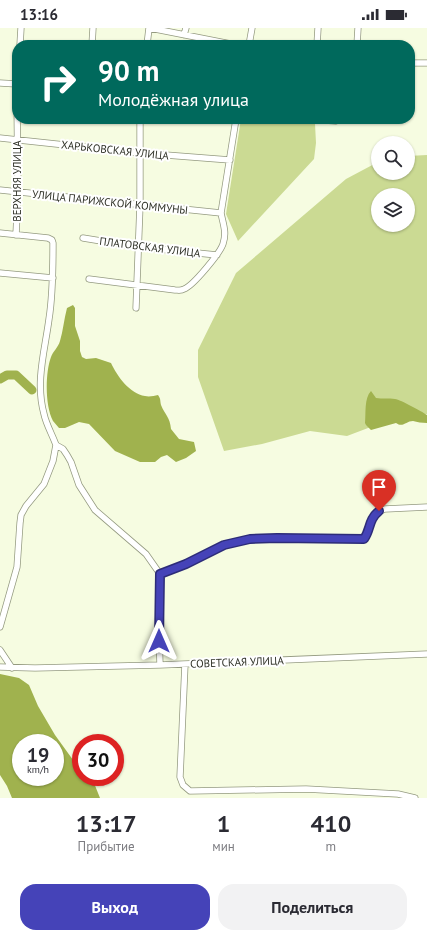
<!DOCTYPE html>
<html lang="ru">
<head>
<meta charset="utf-8">
<style>
	body { margin:0; font-family:"PT Sans",sans-serif; background:#f2f2f3; color:#2b2b33; height:100vh; display:flex; flex-direction:column; font-size:15px; white-space:nowrap }
	* { box-sizing:border-box; margin:0 }
	p { font-size:13px; color:#7c7c81 }
	.icon { flex:none; width:22px; height:22px; fill:none; stroke:currentColor; stroke-width:2; stroke-linecap:round; stroke-linejoin:round }
	.map { position:relative; height:770px; overflow:hidden }
	.sheet { display:flex; flex-direction:column; background:#fff; flex:1 }
	.sheet>* { flex:none }
	.top-card { position:absolute; left:12px; top:12px; width:403px; height:84px; border-radius:16px; box-shadow:0 1px 3px #0004; background:#00695c; color:#fff; overflow:hidden }
	.fabs { position:absolute; left:371px; top:108px; display:grid; gap:8px }
	.fabs a { display:grid; place-items:center; width:44px; height:44px; border-radius:50%; background:#fff; box-shadow:0 1px 3px #0004; font-size:20px }
	.speed { position:absolute; left:12px; top:706px; display:flex; gap:8px; font-size:20px; font-weight:700; text-align:center }
	.speed>* { display:grid; place-content:center; width:52px; height:52px; border-radius:50%; background:#fff; box-shadow:0 1px 3px #0004; line-height:1 }
	.speed small { font-size:10px; font-weight:400 }
	.speed .limit { border:6px solid #d22; background:#fff; color:#111 }
	.pin { position:absolute; display:grid; place-items:center; width:34px; height:34px; color:#fff; margin:-41px -17px; border-radius:50% 50% 50% 0; rotate:-45deg; box-shadow:0 0 4px #0007 }
	.pin .icon { rotate:45deg }
	.me { position:absolute; width:44px; margin:-22px; rotate:0deg; stroke-linejoin:round; filter:drop-shadow(0 0 3px #0008) }
	.turn { display:flex; align-items:center; gap:14px; height:84px; padding:0 20px; font-size:18px }
	.turn .icon { width:52px; height:52px; stroke-width:2.5 }
	.turn b { display:block; font-size:28px; line-height:34px }
	.eta { display:flex; justify-content:space-evenly; align-items:center; height:68px; text-align:center }
	.eta b { font-size:24px; font-weight:700; line-height:28px }
	.primary-button { display:flex; gap:8px; margin-top:auto; padding:8px 20px }
	.primary-button a { flex:1; height:46px; border-radius:16px; background:#4543b8; color:#fff; font-size:16px; font-weight:700; line-height:46px; text-align:center }
	.primary-button a+a { background:#f2f2f3; color:#2b2b33 }
	.status { display:flex; justify-content:space-between; align-items:center; height:28px; padding:0 20px; background:#fff; direction:ltr }
	.status svg { height:11px; fill:currentColor }
	.map>svg:first-child { display:block }
	.green { fill:#cbda93; fill-rule:evenodd }
	.water { fill:#a0b24e; fill-rule:evenodd }
	.lines { fill:none; stroke-linecap:round; stroke-linejoin:round }
	.river { stroke:#a0b24e; stroke-width:9 }
	.minor-casing { stroke:#949a80; stroke-width:7 }
	.minor { stroke:#fff; stroke-width:5.5 }
	.route-casing { stroke:#2d2c78; stroke-width:10 }
	.route { stroke:#4543b8; stroke-width:7 }
	.labels { text-anchor:middle; stroke-width:4; stroke-linejoin:round; paint-order:stroke }
	.street-label { font-size:11px; fill:#2e3026; stroke:#fff }
</style>
</head>
<body>
<div class="status"><b>13:16</b><svg viewBox="0 0 49 12"><path d="M0 12V9h3v3zM5 12V6h3v6zM10 12V3h3v9zM15 12V0h3v12zM26 1h20v11H26zM47 4h2v5h-2z"/></svg></div>
<div class="map">
<svg width="427" height="770" viewBox="0 0 427 770">
	<rect width="100%" height="100%" fill="#f6fce1"/>
	<path class="green" d="M241,91H265L315,96L316,115L314,131L238,213L226,186Z
		M427,127V386L397,389L347,408L310,403L262,416L224,423L198,349V322L236,245L346,151L378,134V145H408V128ZM378,167H408V197H378Z"/>
	<path class="water" d="M73,277L75,280V298L80,313V323L82,329L86,331L96,330L111,335C117,348 130,366 145,368C149,369 154,368 158,367C161,371 160,373 161,377C165,387 170,389 171,401L179,411L194,414L196,423L186,430L176,434L167,427L161,429L155,434H140L115,423L89,396L79,394L65,400H59C57,398 55,395 53,393C45,379 45,345 51,329C53,323 58,320 60,313C63,303 64,291 67,280Z
		M371,363L376,370C382,371 389,370 395,371C401,372 421,383 427,387V395C422,395 417,394 413,393C406,393 403,400 396,395L371,402L366,397L365,395C366,386 364,370 371,363Z
		M0,646L19,650L29,657L38,678L55,707L81,743V749H87L94,755L100,770H12L7,758L0,747ZM21,715H55V749H21Z"/>
	<g class="lines">
		<path class="river" d="M0,351L7,347H16L32,362"/>
		<g class="minor-casing">
			<path id="minor" d="M150,0L236,17
				M184,7L186,0
				M20,17L21,0
				M92,17L93,0
				M147,17L149,0
				M249,17L252,0
				M317,17L318,0
				M357,17L358,0
				M410,35H427
				M0,55L17,56
				M308,91L336,93L337,91
				M0,110L140,125L230,132
				M0,162L221,185
				M0,205L48,210L52,212L53,215C53,240 53,266 49,291C45,322 35,354 44,386C46,396 52,406 56,417
				M16,207L18,164L17,75
				M83,210L138,219L217,227
				M0,245L53,250
				M89,251L175,262C178,262 181,263 184,261C193,258 220,225 223,216C227,204 223,196 221,185L236,91
				M136,280L140,177V91
				M160,546L186,536L224,517L250,511L277,510L364,511C373,499 365,488 385,481L427,479
				M0,599L17,539L20,495L21,487L26,478L44,456L53,433L56,417L63,421L67,427L71,434L79,457L95,482L146,526L160,546L159,603L160,637
				M0,622L12,640
				M185,636L180,749L183,757L190,763L306,761L398,766L415,770
				M0,639L35,640L160,637L427,626"/>
		</g>
		<use href="#minor" class="minor"/>
	</g>
	<g class="lines">
		<g class="route-casing">
			<path id="route" d="M159,613L160,546L186,536L224,517L250,511L277,510L364,511C371,501 368,492 379,483"/>
		</g>
		<use href="#route" class="route"/>
	</g>
	<g class="labels">
		<g class="street-label">
			<text transform="translate(115 122) rotate(6)" y="4">ХАРЬКОВСКАЯ УЛИЦА</text>
			<text transform="translate(17 153) rotate(-90)" y="4">ВЕРХНЯЯ УЛИЦА</text>
			<text transform="translate(110 174) rotate(6)" y="4">УЛИЦА ПАРИЖСКОЙ КОММУНЫ</text>
			<text transform="translate(150 219) rotate(7)" y="4">ПЛАТОВСКАЯ УЛИЦА</text>
			<text transform="translate(237 634) rotate(-2)" y="4">СОВЕТСКАЯ УЛИЦА</text>
		</g>
	</g>
</svg>
<div class="fabs">
<a><svg class="icon" aria-label="search" viewBox="0 0 24 24"><circle cx="10" cy="10" r="6"/><path d="M15 15l6 6"/></svg></a>
<a><svg class="icon" aria-label="layers" viewBox="0 0 24 24"><path d="M12 4l9 5-9 5-9-5zM3 14l9 5 9-5"/></svg></a>
</div>
<div class="speed"><div>19<small>km/h</small></div><div class="limit">30</div></div>
<div class="pin" style="left:379px;top:483px;background:#d93025"><svg class="icon" aria-label="arrive" viewBox="0 0 24 24"><path d="M6 21V4h12l-3 4 3 4H6"/></svg></div>
<svg class="me" style="left:159px;top:613px" viewBox="-20 -20 40 40"><path d="M0-17L14 15 0 8-14 15z" fill="#4543b8" stroke="#fff" stroke-width="4"/></svg>
<div class="top-card">
<div class="turn"><svg class="icon" aria-label="right" viewBox="0 0 24 24"><path d="M7 20v-9h11M14 6l5 5-5 5"/></svg><div><b>90 m</b>Молодёжная улица</div></div>
</div>
</div>
<section class="sheet">
<div class="eta">
<div><b>13:17</b><p>Прибытие</p></div>
<div><b>1</b><p>мин</p></div>
<div><b>410</b><p>m</p></div>
</div>
<div class="primary-button"><a>Выход</a><a>Поделиться</a></div>
</section>
</body>
</html>
